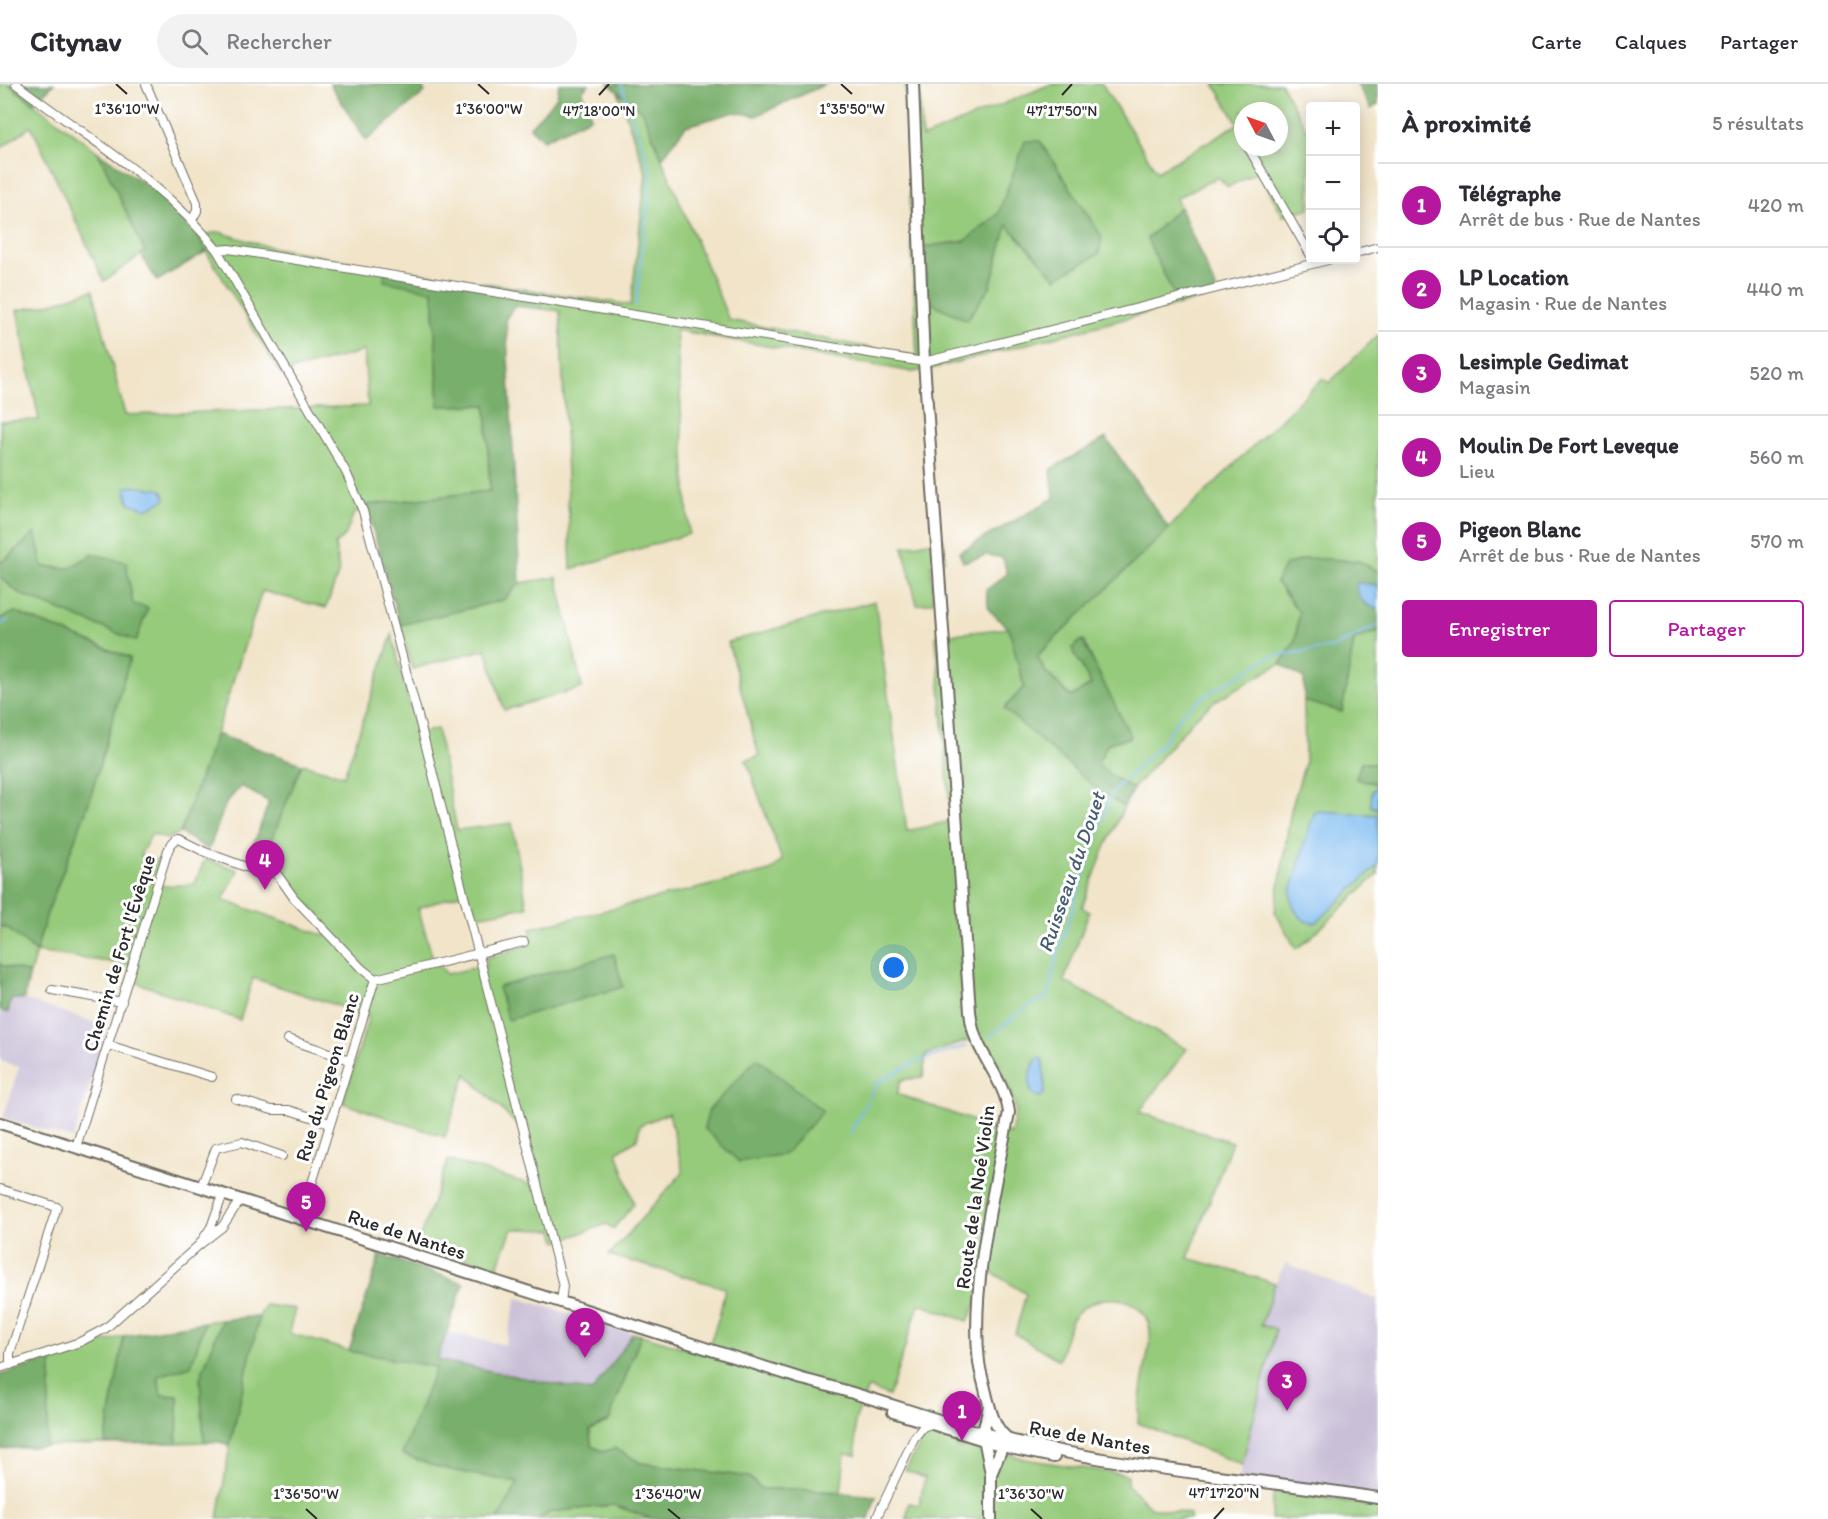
<!DOCTYPE html>
<html lang="fr">
<head>
<meta charset="utf-8">
<style>
	:root { --surface:#fff; --page:#f2f2f3; --text:#2b2b33; --muted:#7c7c81; --line:#e1e1e2; --accent:#b5179e }
	body { margin:0; font-family:Itim,sans-serif; background:var(--page); color:var(--text) }
	.controls { position:absolute; right:18px; top:18px; display:grid; overflow:hidden; border-radius:6px; box-shadow:0 3px 15px #0003 }
	.controls button { width:54px; height:54px; display:grid; place-items:center; padding:0; border:0; border-bottom:2px solid var(--line); background:var(--surface); color:var(--text); font:30px sans-serif }
	.compass { position:absolute; left:1234px; top:18px; width:54px; height:54px; border-radius:50%; background:var(--surface); box-shadow:0 3px 15px #0003; rotate:311deg }
	.you { position:absolute; left:894px; top:884px; width:21px; height:21px; margin:-15px; border:4px solid #fff; border-radius:50%; background:#1a73e8; box-shadow:0 0 0 9px #1a73e833 }
	.badge { display:grid; place-items:center; width:39px; height:39px; border-radius:50%; background:var(--accent); color:#fff; font-size:20px; font-weight:700 }
	.pin { position:absolute; translate:-50% -50px; filter:drop-shadow(0 2px 3px #0008) }
	.pin::after { content:''; position:absolute; top:32px; width:21px; height:18px; background:inherit; clip-path:polygon(0 0,100% 0,50% 100%) }
	.list { margin:0; padding:0; list-style:none }
	h2 { display:flex; justify-content:space-between; align-items:center; height:78px; margin:0; padding:0 24px; font-size:26px }
	h2 small { font-size:20px; font-weight:400; color:var(--muted) }
	.list li { display:grid; grid-template-columns:39px 1fr auto; gap:18px; align-items:center; box-sizing:border-box; height:84px; padding:0 24px; border-top:2px solid var(--line) }
	.list b { display:block; font-size:22px; white-space:nowrap }
	.list p { margin:0; font-size:20px; white-space:nowrap; color:var(--muted) }
	.list em { font-size:20px; font-style:normal; color:var(--muted) }
	.actions { display:flex; gap:12px; padding:18px 24px }
	.actions a { flex:1; padding:14px 0; border:2px solid var(--accent); border-radius:6px; text-align:center; font-size:21px; color:var(--accent) }
	.actions .main { background:var(--accent); color:#fff }
	.icon { flex:none; width:33px; height:33px; fill:none; stroke:currentColor; stroke-width:2; stroke-linecap:round; stroke-linejoin:round }
	.map { position:relative; flex:none; width:1378px; height:1435px; overflow:hidden }
	header { display:flex; align-items:center; gap:36px; box-sizing:border-box; height:84px; padding:0 30px; background:var(--surface); border-bottom:2px solid var(--line) }
	header strong { font-size:28px }
	nav { display:flex; gap:33px; margin-inline-start:auto; font-size:21px }
	.search { width:420px; height:54px; background:var(--page); display:flex; align-items:center; gap:15px; box-sizing:border-box; padding:0 21px; border-radius:33px; color:var(--muted); font-size:22px }
	main { display:flex }
	aside { flex:1; background:var(--surface) }
	.map>svg:first-child { display:block }
	.industrial { fill:#c9bfd7 }
	.green { fill:#96cb7c; stroke:#607b54; stroke-width:1.5; fill-rule:evenodd }
	.forest { fill:#78af6c; stroke:#526d4c; stroke-width:1.5 }
	.water { fill:#7cbaef; stroke:#54728d; stroke-width:1.5 }
	.lines { fill:none; stroke-linecap:round; stroke-linejoin:round }
	.stream { stroke:#7cbaef; stroke-width:2 }
	.street-casing { stroke:#706c62; stroke-width:10 }
	.secondary-casing { stroke:#706c62; stroke-width:14 }
	.street { stroke:#fff; stroke-width:8 }
	.secondary { stroke:#fff; stroke-width:10 }
	.ticks { fill:none; stroke:#2b2b2b; stroke-width:2 }
	.labels { text-anchor:middle; dominant-baseline:central; stroke-width:6; stroke-linejoin:round; paint-order:stroke }
	.street-label { font-size:20px; fill:#2b2b2b; stroke:#fff }
	.water-label { font-size:21px; font-style:italic; fill:#475d70; stroke:#fff }
	.ticks-label { font-size:15px; text-anchor:middle; fill:#2b2b2b; stroke:#fff; stroke-width:6; stroke-linejoin:round; paint-order:stroke }
</style>
</head>
<body>
<header>
<strong>Citynav</strong>
<div class="search"><svg class="icon" aria-label="search" viewBox="0 0 24 24"><circle cx="10" cy="10" r="6"/><path d="M15 15l6 6"/></svg>Rechercher</div>
<nav><a>Carte</a><a>Calques</a><a>Partager</a></nav>
</header>
<main>
<div class="map">
<svg width="1378" height="1435" viewBox="0 0 1378 1435">
	<rect width="100%" height="100%" fill="#fff"/>
	<filter id="ink" filterUnits="userSpaceOnUse"><feTurbulence type="fractalNoise" baseFrequency=".0167" numOctaves="2"/><feDisplacementMap in="SourceGraphic" scale="12" xChannelSelector="R" yChannelSelector="G"/><feConvolveMatrix kernelMatrix="1 2 1 2 8 2 1 2 1" color-interpolation-filters="sRGB"/></filter>
	<filter id="wash" filterUnits="userSpaceOnUse"><feTurbulence type="fractalNoise" baseFrequency=".008" numOctaves="4" result="noise"/><feDisplacementMap in="SourceGraphic" scale="24" xChannelSelector="R" yChannelSelector="G"/><feGaussianBlur stdDeviation="1.35" result="paint"/><feColorMatrix in="noise" values="0 0 0 0 0 0 0 0 0 0 0 0 0 0 0 0 0 1.4 0 .05"/><feComposite in="paint" operator="in"/></filter>
	<g filter="url(#wash)">
		<rect width="100%" height="100%" fill="#f1e4c9"/>
		<g class="industrial">
			<path d="M11 915H24L108 943 73 1055 3 1034 19 983 0 977V926L8 928Z"/>
			<path d="M1286 1179 1378 1216V1423L1238 1399 1276 1245 1261 1241 1275 1199Z"/>
			<path d="M517 1214 633 1249 592 1308 436 1276 447 1248 505 1261Z"/>
		</g>
		<g class="green">
			<path d="M0 0H8L98 68 145 168 104 197 31 42 0 65Z"/>
			<path d="M905 0H919L922 54 1051 0H1102L1157 88 1238 40 1214 0H1281L1310 52V124L1283 132 1259 87 1228 103 1218 93 1176 114 1180 123 1147 155 1179 221 934 284 913 288 676 246 689 450 571 485 560 227 542 225 543 208 631 221 646 89 618 8 642 27 729 236 917 273ZM1243 27H1279V63H1243ZM999 130 1007 140 990 203 925 163 965 157Z"/>
			<path d="M219 148 265 162 385 184V197L433 206 439 322 486 321 490 407 366 421 353 431 345 452 335 460 339 487 326 524 262 507 216 650 180 749 167 755 152 750 140 771 159 778 152 797 164 802 194 800 205 775 238 786 223 816 326 852 330 844 288 799 282 787 263 777 302 680 344 692 392 551 417 650 437 645 457 746 512 739 527 823 472 833 466 808 418 824 433 875 447 890 487 881 486 874 532 860 531 844 770 787 782 776 746 676 759 672 728 558 875 517 907 747 951 737 936 552 1009 544 1025 603 1004 624 1103 710 1124 723 1104 766 1082 823 1089 828 1064 897 1187 965 1139 1028 1232 1058 1188 1174 1275 1199 1261 1241 1276 1245 1242 1381 1138 1339C1139 1319 1142 1298 1146 1279 1148 1266 1153 1251 1148 1238 1136 1209 1097 1208 1077 1229 1067 1240 1064 1262 1059 1276L1015 1250 1026 1210 992 1188 968 1237 919 1220 889 1312 868 1304 855 1337 856 1371 845 1370 841 1408 796 1405H761L749 1393 641 1379 614 1364 604 1368 591 1362 590 1346 609 1337 641 1251 706 1270 719 1233 725 1204 609 1171 683 1088 669 1029 640 1041 637 1055 617 1068 634 1120 613 1145 607 1140 557 1158 554 1146 512 1145 497 1185 418 1158 448 1076 543 1104 530 1054 466 990 445 1053 343 1019 369 932 253 894 240 936 135 898 139 882 36 868 30 889 0 881V842L8 845 36 867 46 832 89 718 130 574 15 528 0 535V493L20 510 148 524 133 521 93 470 70 484 43 483 35 450 0 479V337L39 336 17 226 42 222 93 206 125 331 368 322 364 267 296 285 282 292 197 152ZM981 952 1010 1005 1016 1026 1011 1050 897 1010 901 996 923 993 926 971Z"/>
			<path d="M1378 251V488L1359 477 1276 498 1299 528 1295 558 1280 580 1215 617 1195 634 1133 705 1116 695 1097 680 1108 659 1130 654 1083 556 1072 564 1091 601 1071 613 1045 587 1037 572 1323 294 1329 299Z"/>
			<path d="M944 455 945 476 931 481 933 518 917 521 903 463Z"/>
			<path d="M557 493 582 604 504 626 486 565 412 585 400 541 503 516 520 499Z"/>
			<path d="M1378 547V681L1361 678 1357 695 1376 700 1371 722 1378 725V790L1308 856 1296 865 1275 828 1291 726 1305 679 1304 617 1342 627 1354 556Z"/>
			<path d="M265 1221 295 1225 289 1249 349 1267 436 1283 437 1383 519 1399 498 1435H218L230 1361 259 1233Z"/>
			<path d="M222 1236 200 1294 204 1358 177 1359 178 1312 161 1311 158 1292 191 1282 205 1238Z"/>
			<path d="M124 1252 105 1360 46 1362 52 1275Z"/>
			<path d="M929 1346 969 1356 1024 1375 1128 1391 1127 1400 1150 1423 1189 1430 1191 1435H906L909 1419 919 1421 925 1394 905 1386Z"/>
			<path d="M1274 1405 1378 1423V1435H1271Z"/>
			<path d="M614 1421 652 1435H538L551 1428Z"/>
		</g>
		<g class="forest">
			<path d="M8 0H54L34 19Z"/>
			<path d="M330 0H419L425 8 366 57Z"/>
			<path d="M559 0H589L582 7 591 33 543 56 530 43 557 13Z"/>
			<path d="M609 0H826L756 32 735 28 686 42 662 74 642 27Z"/>
			<path d="M1357 0H1378V20L1371 25Z"/>
			<path d="M1025 57H1040L1102 153 1099 170 1056 194 1007 141 990 203 967 236 927 217 924 163 965 157 998 130Z"/>
			<path d="M98 68 158 109 197 152 207 167 157 197 141 171 145 168Z"/>
			<path d="M1180 123 1218 210 1179 221 1147 155Z"/>
			<path d="M385 184 543 208 542 225 514 222 506 235 520 499 503 516 400 541 366 421 490 407 486 321 439 322 433 207 384 197Z"/>
			<path d="M1106 354 1169 445 1037 572 1045 587 1071 613 1091 601 1072 564 1082 556 1131 653 1108 659 1097 680 1116 695 1133 705 1124 723 1103 710 1004 625 1024 603 1009 545 989 526 986 506 1007 490 1003 474 987 471 963 478 959 468 1054 414 1051 385Z"/>
			<path d="M35 449 43 483 70 484 93 470 126 478 133 520 148 524 136 557 20 510 0 493V479L11 471Z"/>
			<path d="M1308 474 1359 477 1378 488V501L1358 499 1356 504 1366 521 1378 524V547L1354 556 1342 628 1304 617V594L1280 580 1295 558 1299 528 1276 498 1285 481Z"/>
			<path d="M15 528 130 574 89 718 46 832 36 868 8 845 0 842V535Z"/>
			<path d="M216 650 302 680 263 777 250 770 269 718 241 702 226 719 209 766 180 749Z"/>
			<path d="M1361 678 1378 681V699L1356 695Z"/>
			<path d="M614 870 623 903 508 936 498 903Z"/>
			<path d="M0 881 30 889 24 915H11L8 929 0 926Z"/>
			<path d="M757 974 823 1027 785 1070 739 1078 704 1044 709 1026Z"/>
			<path d="M380 1171 464 1199 437 1276 592 1308 633 1249 641 1251 609 1337 590 1346 591 1362 604 1368 614 1364 641 1379 749 1393 761 1405H796L876 1412 869 1435H652L614 1421 551 1428 538 1435H498L518 1399 437 1383 402 1370 436 1283 349 1267Z"/>
			<path d="M248 1233H259L230 1361 219 1358H204L200 1294 222 1236Z"/>
			<path d="M205 1238 191 1282 158 1292 161 1311 178 1312 177 1359 105 1360 124 1252Z"/>
			<path d="M52 1275 46 1362 0 1365V1291Z"/>
		</g>
		<g class="water">
			<path d="M132 402 162 406 166 415 147 425 129 419 125 404Z"/>
			<path d="M1358 499 1378 501V524C1365 524 1357 512 1356 500Z"/>
			<path d="M1378 699V725L1371 722 1372 708Z"/>
			<path d="M1318 727 1378 731V781L1316 839C1301 840 1292 826 1291 811 1290 804 1295 796 1297 789 1301 769 1307 750 1314 730Z"/>
			<path d="M1041 974 1043 977 1045 1004 1043 1012 1037 1013 1032 1010C1027 996 1030 988 1036 976Z"/>
		</g>
		<g class="lines">
			<g class="stream">
				<path d="M621 0 651 88 636 221"/>
				<path d="M0 541 8 536"/>
				<path d="M990 952 1031 920 1048 914 1056 875 1111 710 1163 658 1182 629 1212 607 1272 572 1335 563 1378 541"/>
				<path d="M849 1051 877 999 915 978 966 962"/>
			</g>
		</g>
	</g>
	<g filter="url(#ink)">
		<g class="lines">
			<defs>
				<g id="street">
					<path d="M16 0C84 52 164 97 217 166L346 388 363 427 421 643 563 1202 561 1219"/>
					<path d="M146 0 197 119V127L192 136"/>
					<path d="M1241 51 1243 54"/>
					<path d="M1248 63 1310 170"/>
					<path d="M217 166 229 165 924 278 1328 176"/>
					<path d="M1356 169 1378 163"/>
					<path d="M52 906 122 918"/>
					<path d="M288 955 350 976"/>
					<path d="M108 961 212 993"/>
					<path d="M236 1015 272 1026H289L330 1039"/>
					<path d="M76 1063 164 779C167 770 169 757 179 755L205 768 246 783 277 790 294 814 362 885 375 895"/>
					<path d="M201 1103 216 1064 242 1058 282 1072"/>
					<path d="M0 1105 57 1123 10 1269V1281"/>
					<path d="M223 1110 211 1143 199 1161 222 1143 240 1116"/>
					<path d="M301 1135 375 895 524 858"/>
					<path d="M0 1284 80 1258 106 1244 199 1161"/>
					<path d="M876 1435 914 1354 923 1343 930 1340"/>
				</g>
				<g id="secondary">
					<path d="M913 0 924 278 970 927C971 938 973 949 978 959 989 983 1005 1002 1009 1028 995 1104 970 1202 979 1278 980 1288 984 1299 986 1309 990 1325 994 1344 1007 1354"/>
					<path d="M0 1039 802 1295C876 1313 947 1342 1022 1359 1139 1386 1259 1395 1378 1414"/>
					<path d="M989 1321 983 1349 991 1390V1435"/>
					<path d="M893 1328 1010 1364 1054 1373"/>
					<path d="M991 1390 1001 1366 1000 1356"/>
				</g>
			</defs>
			<use href="#street" class="street-casing"/>
			<use href="#secondary" class="secondary-casing"/>
			<use href="#street" class="street"/>
			<use href="#secondary" class="secondary"/>
		</g>
	</g>
	<path class="ticks" d="M116 0 127 10M478 0 489 10M841 0 852 10M599 11 609 0M1062 11 1072 0M306 1425 317 1435M668 1425 680 1435M1031 1425 1042 1435M1214 1435 1224 1424"/>
	<g class="labels">
		<g class="street-label">
			<text transform="translate(119 869) rotate(-73)">Chemin de Fort l'Évêque</text>
			<text transform="translate(327 993) rotate(-73)">Rue du Pigeon Blanc</text>
			<text transform="translate(975 1113) rotate(-82)">Route de la Noé Violin</text>
			<text transform="translate(407 1150) rotate(18)">Rue de Nantes</text>
			<text transform="translate(1090 1353) rotate(10)">Rue de Nantes</text>
		</g>
		<g class="water-label">
			<text transform="translate(1071 788) rotate(-71)">Ruisseau du Douet</text>
		</g>
	</g>
	<g class="ticks-label">
		<text x="127" y="30">1°36'10"W</text>
		<text x="489" y="30">1°36'00"W</text>
		<text x="852" y="30">1°35'50"W</text>
		<text x="599" y="32">47°18'00"N</text>
		<text x="1062" y="32">47°17'50"N</text>
		<text x="1224" y="1414">47°17'20"N</text>
		<text x="306" y="1415">1°36'50"W</text>
		<text x="668" y="1415">1°36'40"W</text>
		<text x="1031" y="1415">1°36'30"W</text>
	</g>
</svg>
<div class="controls">
<button>+</button>
<button>−</button>
<button><svg class="icon" aria-label="locate" viewBox="0 0 24 24"><circle cx="12" cy="12" r="6"/><path d="M12 2v4M12 18v4M2 12h4M18 12h4"/></svg></button>
</div>
<svg class="compass" viewBox="-18 -18 36 36"><path d="M0-13l5 13h-10z" fill="#e53935"/><path d="M0 13l5-13h-10z" fill="#7c7c81"/></svg>
<div class="you"></div>
<div class="pin badge" style="left:962px;top:1357px">1</div>
<div class="pin badge" style="left:585px;top:1274px">2</div>
<div class="pin badge" style="left:1287px;top:1327px">3</div>
<div class="pin badge" style="left:265px;top:806px">4</div>
<div class="pin badge" style="left:306px;top:1148px">5</div>
</div>
<aside>
<h2>À proximité<small>5 résultats</small></h2>
<ul class="list">
<li><span class="badge">1</span><div><b>Télégraphe</b><p>Arrêt de bus · Rue de Nantes</p></div><em>420 m</em></li>
<li><span class="badge">2</span><div><b>LP Location</b><p>Magasin · Rue de Nantes</p></div><em>440 m</em></li>
<li><span class="badge">3</span><div><b>Lesimple Gedimat</b><p>Magasin</p></div><em>520 m</em></li>
<li><span class="badge">4</span><div><b>Moulin De Fort Leveque</b><p>Lieu</p></div><em>560 m</em></li>
<li><span class="badge">5</span><div><b>Pigeon Blanc</b><p>Arrêt de bus · Rue de Nantes</p></div><em>570 m</em></li>
</ul>
<div class="actions"><a class="main">Enregistrer</a><a>Partager</a></div>
</aside>
</main>
</body>
</html>
